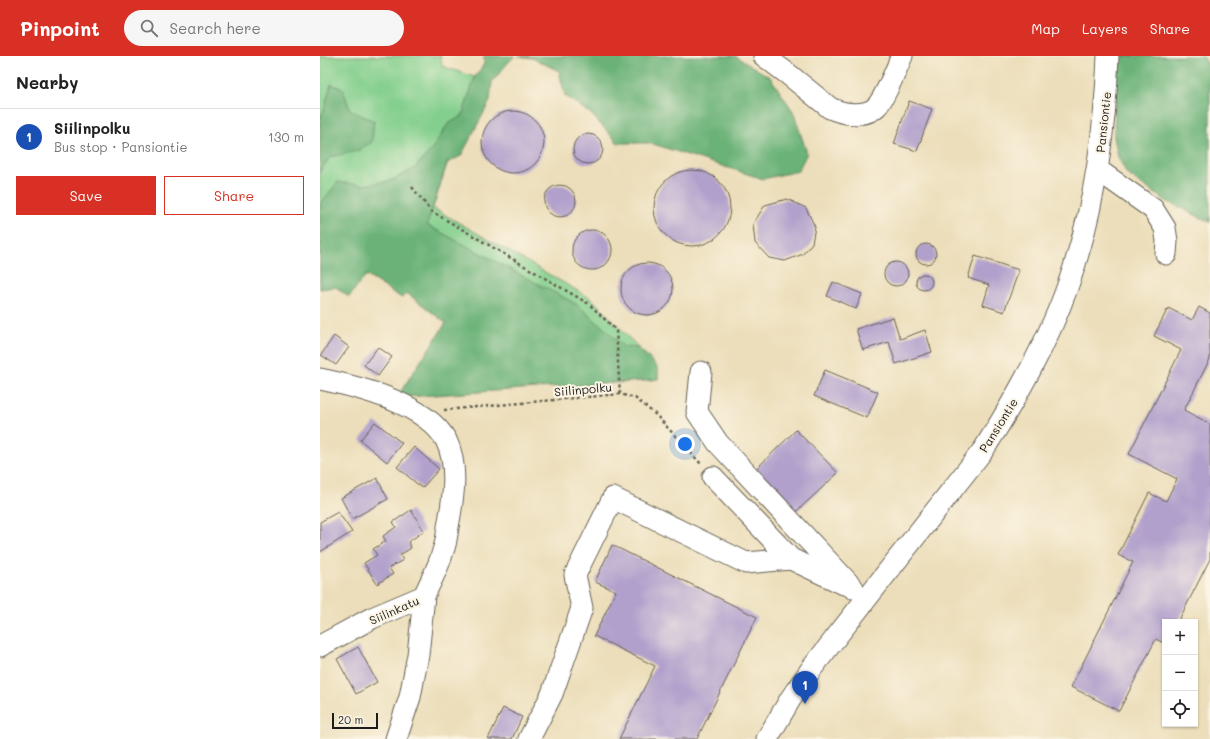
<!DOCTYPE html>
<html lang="en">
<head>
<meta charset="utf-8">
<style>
	:root { --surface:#fff; --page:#f6f6f6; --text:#222; --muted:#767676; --line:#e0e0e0; --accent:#d93025 }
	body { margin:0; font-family:Mali,sans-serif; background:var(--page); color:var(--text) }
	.controls { position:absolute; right:12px; bottom:12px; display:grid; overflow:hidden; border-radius:0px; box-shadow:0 1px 3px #0004 }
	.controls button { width:36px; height:36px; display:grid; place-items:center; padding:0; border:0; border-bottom:1px solid var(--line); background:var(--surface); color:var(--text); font:20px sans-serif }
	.scale { position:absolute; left:12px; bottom:10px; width:46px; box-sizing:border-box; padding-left:4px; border:2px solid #1c1c1c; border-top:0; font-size:11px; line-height:14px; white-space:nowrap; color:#1c1c1c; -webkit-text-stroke:3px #fcf5e5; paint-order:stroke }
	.you { position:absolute; left:365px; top:388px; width:14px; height:14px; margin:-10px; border:3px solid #fff; border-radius:50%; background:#1a73e8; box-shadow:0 0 0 6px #1a73e833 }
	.badge { display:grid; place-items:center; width:26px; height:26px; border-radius:50%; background:var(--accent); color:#fff; font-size:13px; font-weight:700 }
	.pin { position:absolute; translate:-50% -33px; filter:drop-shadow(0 1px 2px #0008) }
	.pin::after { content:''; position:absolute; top:21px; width:14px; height:12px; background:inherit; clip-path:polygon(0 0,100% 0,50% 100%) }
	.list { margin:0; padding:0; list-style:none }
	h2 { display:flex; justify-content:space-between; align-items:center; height:52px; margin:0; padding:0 16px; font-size:17px }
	h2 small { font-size:13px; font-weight:400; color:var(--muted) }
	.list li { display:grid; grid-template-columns:26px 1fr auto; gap:12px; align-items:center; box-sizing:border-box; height:56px; padding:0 16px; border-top:1px solid var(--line) }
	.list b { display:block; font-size:15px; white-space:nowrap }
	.list p { margin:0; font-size:13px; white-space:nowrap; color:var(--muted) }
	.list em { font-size:13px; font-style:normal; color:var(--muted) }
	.actions { display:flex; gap:8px; padding:12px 16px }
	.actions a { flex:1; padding:9px 0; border:1px solid var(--accent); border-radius:0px; text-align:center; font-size:14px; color:var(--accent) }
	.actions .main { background:var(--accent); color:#fff }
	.icon { flex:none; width:22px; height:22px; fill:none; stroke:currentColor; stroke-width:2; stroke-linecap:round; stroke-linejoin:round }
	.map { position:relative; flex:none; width:890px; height:683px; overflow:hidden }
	header { display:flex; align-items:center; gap:24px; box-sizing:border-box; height:56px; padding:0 20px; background:var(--accent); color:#fff }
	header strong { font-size:19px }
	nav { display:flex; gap:22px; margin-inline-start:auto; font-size:14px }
	.search { width:280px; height:36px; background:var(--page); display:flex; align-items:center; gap:10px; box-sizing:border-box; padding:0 14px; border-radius:22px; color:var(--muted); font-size:15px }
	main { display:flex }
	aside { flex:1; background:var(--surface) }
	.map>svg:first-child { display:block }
	.green { fill:#83cf8d; stroke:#507654 }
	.forest { fill:#6ab278; stroke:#43674a }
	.building { fill:#b1a0cc }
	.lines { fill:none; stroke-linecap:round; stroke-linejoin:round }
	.minor-casing { stroke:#656053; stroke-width:23 }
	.path { stroke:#656053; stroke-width:2.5; stroke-dasharray:3 3; stroke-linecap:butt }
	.minor { stroke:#fff; stroke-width:21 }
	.labels { text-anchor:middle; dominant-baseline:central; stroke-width:4; stroke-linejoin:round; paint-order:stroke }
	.street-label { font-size:12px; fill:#1c1c1c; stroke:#fcf5e5 }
</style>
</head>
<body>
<header>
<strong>Pinpoint</strong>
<div class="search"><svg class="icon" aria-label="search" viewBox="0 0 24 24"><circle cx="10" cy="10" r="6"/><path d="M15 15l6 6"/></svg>Search here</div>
<nav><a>Map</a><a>Layers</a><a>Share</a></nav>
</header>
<main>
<aside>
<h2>Nearby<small></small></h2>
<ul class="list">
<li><span class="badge" style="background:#1a4fb4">1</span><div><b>Siilinpolku</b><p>Bus stop · Pansiontie</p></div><em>130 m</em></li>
</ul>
<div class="actions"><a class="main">Save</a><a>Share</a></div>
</aside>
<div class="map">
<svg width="890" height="683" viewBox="0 0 890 683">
	<rect width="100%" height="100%" fill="#fcf5e5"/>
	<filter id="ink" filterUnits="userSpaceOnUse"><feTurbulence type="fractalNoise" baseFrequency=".025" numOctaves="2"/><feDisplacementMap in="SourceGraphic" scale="8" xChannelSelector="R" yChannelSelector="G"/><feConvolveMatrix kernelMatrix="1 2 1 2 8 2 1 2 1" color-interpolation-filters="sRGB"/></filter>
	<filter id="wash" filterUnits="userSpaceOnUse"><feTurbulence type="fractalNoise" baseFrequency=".012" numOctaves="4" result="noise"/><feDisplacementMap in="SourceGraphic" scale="16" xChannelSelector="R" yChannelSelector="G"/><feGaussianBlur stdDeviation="0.9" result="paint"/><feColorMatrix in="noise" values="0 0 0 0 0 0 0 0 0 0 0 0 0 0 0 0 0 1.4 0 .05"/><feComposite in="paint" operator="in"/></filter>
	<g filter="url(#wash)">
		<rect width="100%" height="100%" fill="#ecdeba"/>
		<path class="green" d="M0 0H121L122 10 155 21 113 152 272 243 338 312V323L322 325 79 338 126 267 87 237 82 242 46 219 36 231 0 225Z"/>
		<g class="forest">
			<path d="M164 0H195L186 9 172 26 170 45 141 100 127 107 107 169 256 248 284 272 304 291 319 292 338 312V323L322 325 85 341 79 338 126 267 87 237 82 242 46 219 29 241 16 231 0 233V148L18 126 43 129 70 125 94 113 112 93 128 68 142 60 155 21 164 8Z"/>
			<path d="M198 0H415L450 21 473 55 487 97 478 115 443 123 330 87H298L270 57 245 40 239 15 212 2Z"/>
			<path d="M797 0H883L890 12V166L846 145 807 118 798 101 794 81Z"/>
			<path d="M11 28 23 33 30 54 54 65 52 86 37 95 10 101 0 115V63L4 54Z"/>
		</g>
		<g id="blocks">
			<g class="building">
				<path d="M589 45 612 53 597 95 574 88Z"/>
				<circle cx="193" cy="86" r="31"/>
				<circle cx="268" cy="93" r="15"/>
				<circle cx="372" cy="152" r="38"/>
				<circle cx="240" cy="145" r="16"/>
				<path d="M467 143 486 152 495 171 492 187 483 198 465 205 449 202 435 187 433 168 445 149Z"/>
				<circle cx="272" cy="194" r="20"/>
				<circle cx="606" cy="198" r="10"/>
				<path d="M655 200 699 214 684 256 663 249 669 229 648 222Z"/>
				<circle cx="576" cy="218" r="12"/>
				<circle cx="327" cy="233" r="26"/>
				<circle cx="604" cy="226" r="8"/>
				<path d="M513 226 542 238 536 253 507 240Z"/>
				<path d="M879 251 890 257V303L864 354 890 368V503L858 566H845V588L836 583 799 655 751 631 813 506 798 499 829 437 846 445 857 423 809 398 861 294 834 280 848 252 872 264Z"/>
				<path d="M573 261 580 283 605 274 612 296 576 308 569 286 543 294 536 273Z"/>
				<path d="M14 280 29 291 16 309 1 299Z"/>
				<path d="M58 291 72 301 58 320 44 309Z"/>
				<path d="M505 314 558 336 547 362 494 340Z"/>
				<path d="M55 366 82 387 67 406 40 384Z"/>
				<path d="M476 374 518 417 476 456 435 414Z"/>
				<path d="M94 391 119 413 102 432 77 411Z"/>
				<path d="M57 422 68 443 32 463 21 442Z"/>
				<path d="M91 454 104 475 88 486 91 492 80 499 83 504 69 512 73 518 57 528 44 507 57 499 53 493 66 485 63 480 76 471 73 466Z"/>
				<path d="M18 456 32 476 0 496V466Z"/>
				<path d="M292 489 437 561 377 683H299L335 610 274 580 296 535 275 526Z"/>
				<path d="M38 591 57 626 36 638 17 603Z"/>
				<path d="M183 652 202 661 192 683H168Z"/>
			</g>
		</g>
	</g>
	<g filter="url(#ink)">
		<use href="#blocks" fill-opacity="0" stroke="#656053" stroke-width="1"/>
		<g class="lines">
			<defs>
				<g id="minor">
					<path d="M444 0 468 18 510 52C523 58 546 62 557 50 566 40 576 13 582 0"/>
					<path d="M778 114 833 153 845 172 847 185 846 198"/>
					<path d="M381 316 377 356 398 387 533 532"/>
					<path d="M0 323C39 331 105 347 126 384 139 410 133 444 128 471 127 479 126 488 123 495 119 511 110 526 104 540L52 562 0 590"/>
					<path d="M393 421 471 503 524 528"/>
					<path d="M76 683 90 641 98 599 104 540"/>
					<path d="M209 683 232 638 262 552 255 519 293 442 426 507 471 503"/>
					<path d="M447 683 471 642 492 612 664 393C696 342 727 288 747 232 774 157 785 79 788 0"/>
				</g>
			</defs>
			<use href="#minor" class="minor-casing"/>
			<g class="path">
				<path d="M92 131 111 155 269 248 296 274 300 338"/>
				<path d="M124 354 300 338 315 342 336 359 382 409"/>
			</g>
			<use href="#minor" class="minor"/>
		</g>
	</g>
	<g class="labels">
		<g class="street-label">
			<text transform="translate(783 66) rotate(-84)">Pansiontie</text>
			<text transform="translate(263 333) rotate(-5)">Siilinpolku</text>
			<text transform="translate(678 369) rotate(-58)">Pansiontie</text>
			<text transform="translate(74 554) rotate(-24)">Siilinkatu</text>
		</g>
	</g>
</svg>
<div class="controls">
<button>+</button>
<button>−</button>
<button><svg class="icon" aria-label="locate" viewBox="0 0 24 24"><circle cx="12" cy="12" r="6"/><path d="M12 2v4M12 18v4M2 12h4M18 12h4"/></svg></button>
</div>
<div class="scale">20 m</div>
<div class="you"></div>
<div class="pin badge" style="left:485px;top:648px;background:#1a4fb4">1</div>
</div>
</main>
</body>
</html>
